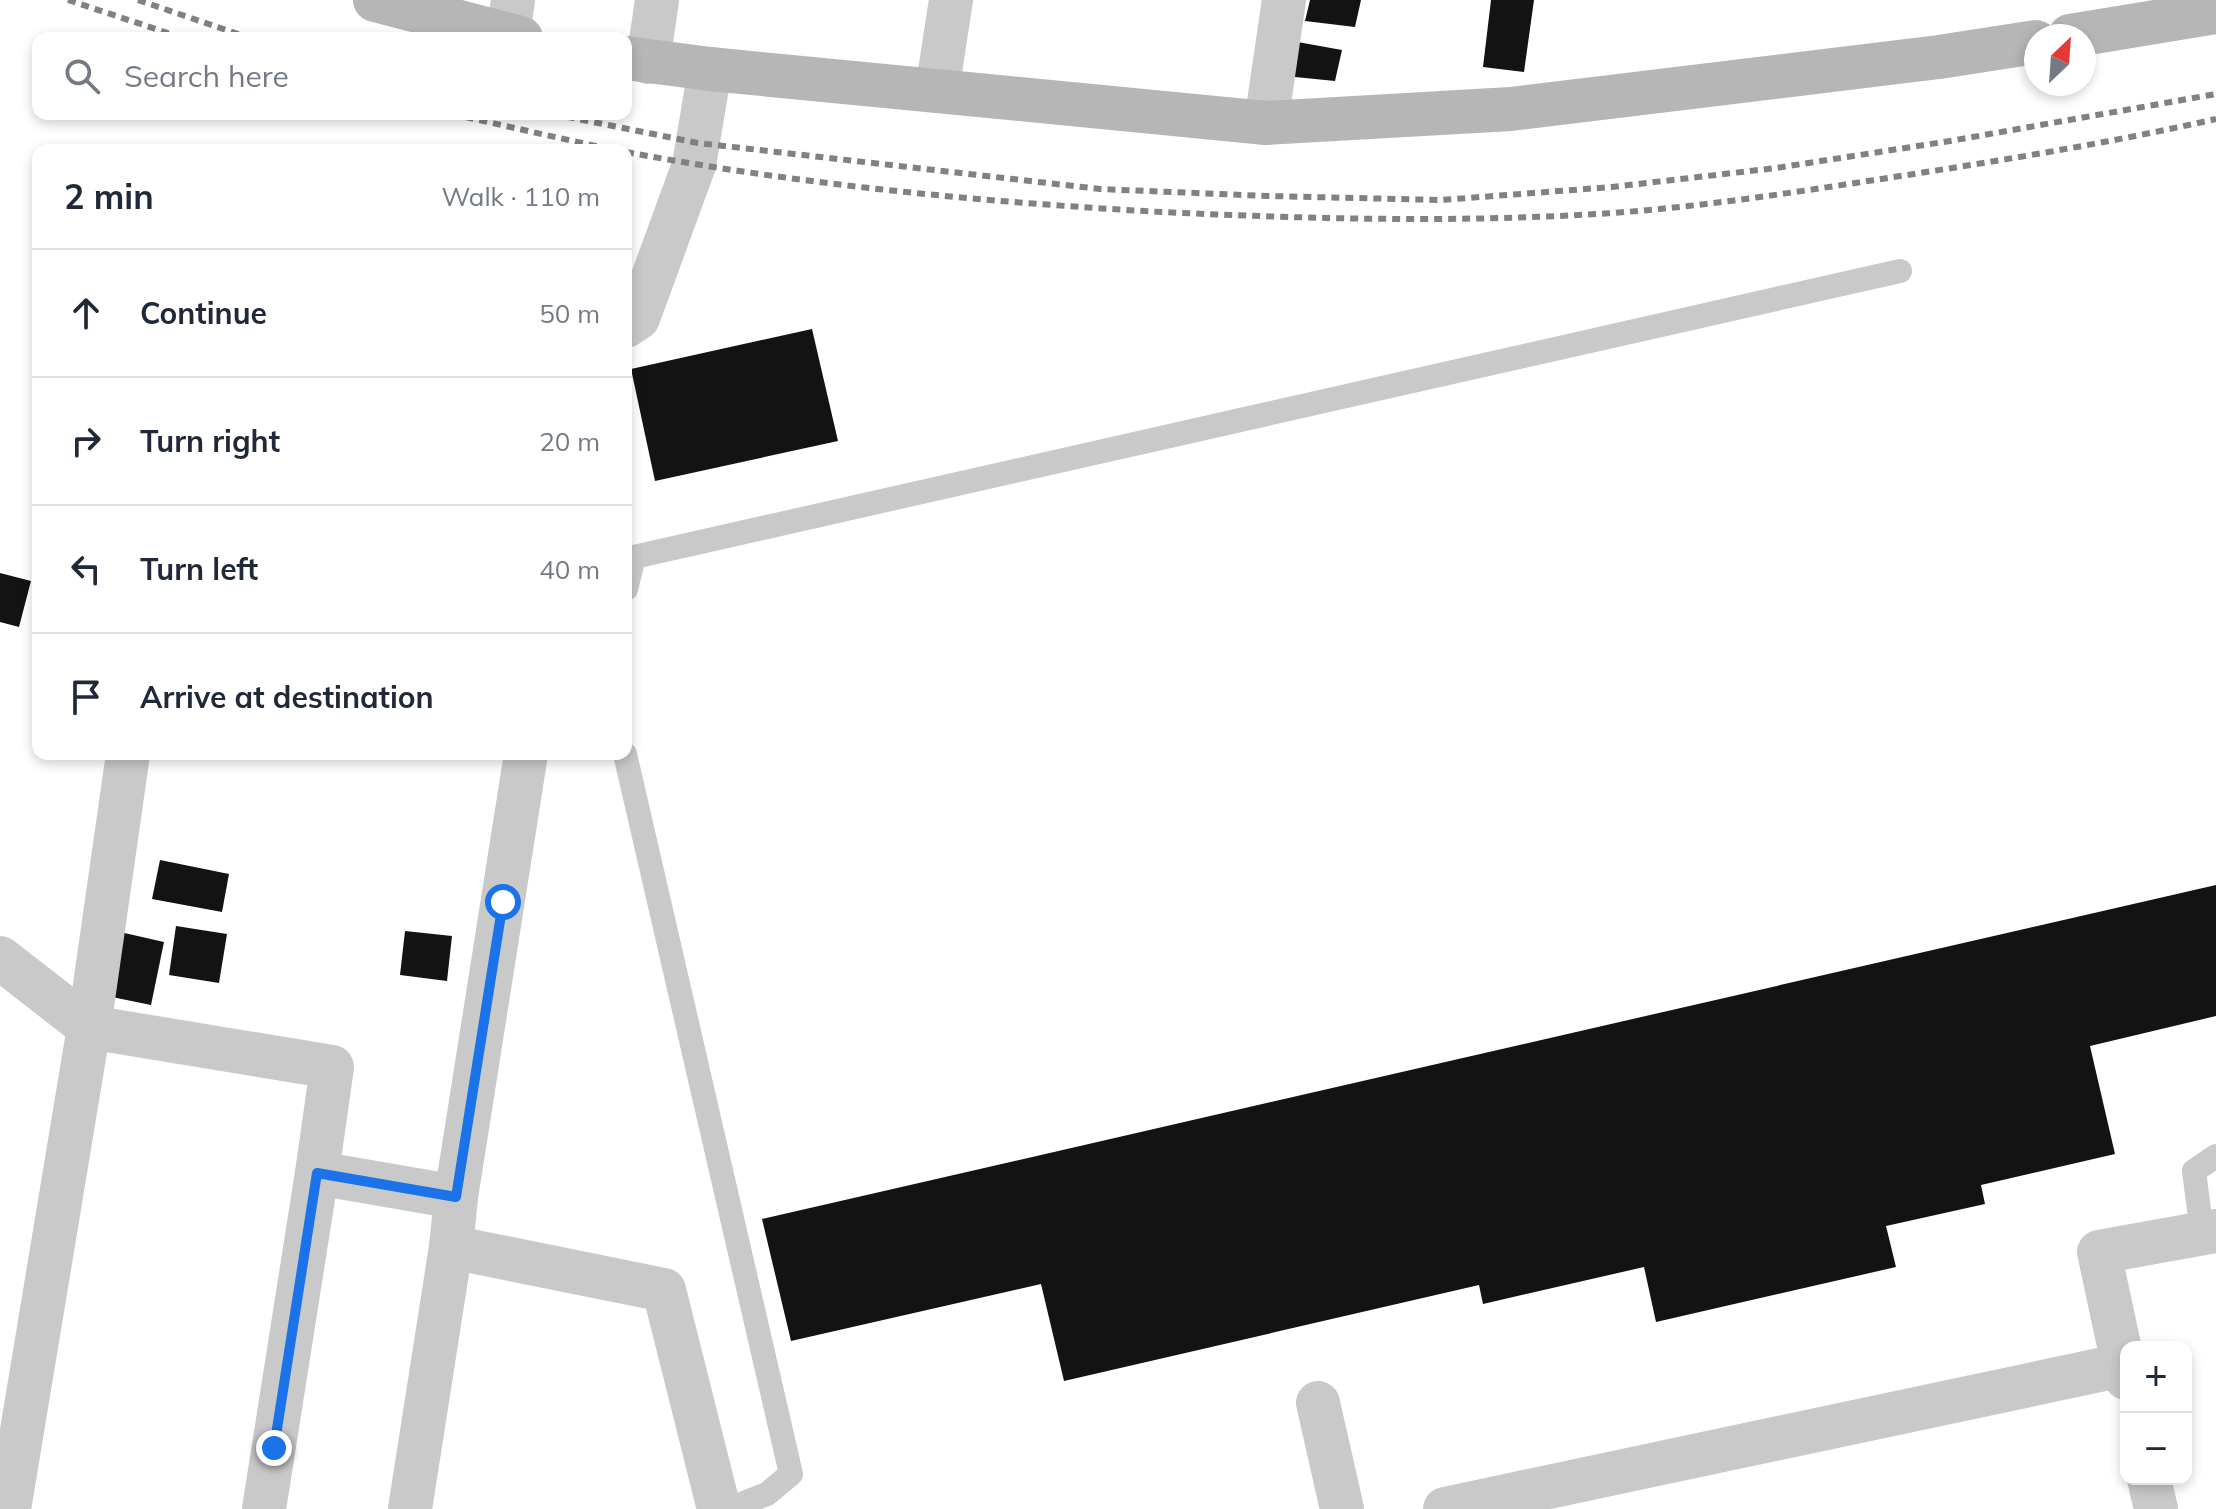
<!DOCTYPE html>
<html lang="en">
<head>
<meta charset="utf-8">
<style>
	:root { --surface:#fff; --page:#f2f2f3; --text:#1f2937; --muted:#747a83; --line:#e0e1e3 }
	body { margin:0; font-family:Mulish,sans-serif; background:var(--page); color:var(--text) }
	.controls { position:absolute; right:24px; bottom:24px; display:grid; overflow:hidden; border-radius:16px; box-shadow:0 4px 12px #0003 }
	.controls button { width:72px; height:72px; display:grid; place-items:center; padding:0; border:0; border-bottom:2px solid var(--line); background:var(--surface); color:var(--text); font:40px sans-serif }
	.compass { position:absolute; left:2024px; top:24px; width:72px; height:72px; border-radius:50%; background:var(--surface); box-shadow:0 4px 12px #0003; rotate:25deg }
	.stop { position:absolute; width:24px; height:24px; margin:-18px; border:6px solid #1a73e8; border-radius:50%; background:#fff }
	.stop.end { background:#1a73e8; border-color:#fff; box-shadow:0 2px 8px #0008 }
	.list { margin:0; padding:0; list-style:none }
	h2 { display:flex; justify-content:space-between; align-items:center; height:104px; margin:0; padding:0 32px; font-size:34px }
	h2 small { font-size:26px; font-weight:400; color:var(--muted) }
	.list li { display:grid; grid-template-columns:52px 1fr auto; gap:24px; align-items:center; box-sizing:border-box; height:128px; padding:0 32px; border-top:2px solid var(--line) }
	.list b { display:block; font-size:30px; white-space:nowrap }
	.list em { font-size:26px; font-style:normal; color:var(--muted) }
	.icon { flex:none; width:44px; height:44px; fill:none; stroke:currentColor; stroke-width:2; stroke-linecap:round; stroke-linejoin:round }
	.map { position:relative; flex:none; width:2216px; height:1509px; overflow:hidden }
	.search { position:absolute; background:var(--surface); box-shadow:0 4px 12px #0003; left:32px; top:32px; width:600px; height:88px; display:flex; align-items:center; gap:20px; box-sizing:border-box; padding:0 28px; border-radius:16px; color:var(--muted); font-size:30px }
	.panel { position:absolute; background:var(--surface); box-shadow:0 4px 12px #0003; left:32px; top:144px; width:600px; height:616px; border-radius:16px }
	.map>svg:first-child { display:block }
	.building { fill:#131313 }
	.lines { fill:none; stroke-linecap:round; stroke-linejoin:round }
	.lane { stroke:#c9c9c9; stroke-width:24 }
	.street { stroke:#c9c9c9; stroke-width:44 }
	.secondary { stroke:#b6b6b6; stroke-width:44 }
	.rail { stroke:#818181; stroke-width:6; stroke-dasharray:8 6; stroke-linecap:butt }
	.route { stroke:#1a73e8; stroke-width:10 }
</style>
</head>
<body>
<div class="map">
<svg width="2216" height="1509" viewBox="0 0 2216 1509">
	<rect width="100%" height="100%" fill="#fff"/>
	<g class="building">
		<path d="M1310 0H1361L1355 27 1305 21Z"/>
		<path d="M1491 0H1534L1524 72 1483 67Z"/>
		<path d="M1292 41 1342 50 1335 81 1285 76Z"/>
		<path d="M812 329 838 441 655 481 631 369Z"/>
		<path d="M0 573 31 581 19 627 0 622Z"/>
		<path d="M160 860 229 874 222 912 152 899Z"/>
		<path d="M2216 885V1016L2090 1046 2115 1154 1981 1185 1985 1204 1886 1226 1896 1267 1656 1322 1644 1267 1483 1304 1479 1285 1064 1381 1041 1284 791 1341 762 1219Z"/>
		<path d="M176 926 227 934 219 983 169 975Z"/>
		<path d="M405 931 452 936 447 981 400 975Z"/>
		<path d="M120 932 164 942 151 1005 107 996Z"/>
	</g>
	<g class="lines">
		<g class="lane">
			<path d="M626 589 634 557 1900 271"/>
			<path d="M625 754 791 1474 767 1494 729 1509"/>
			<path d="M2202 1233 2194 1171 2216 1156"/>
		</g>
		<g class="street">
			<path d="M508 35 513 0"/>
			<path d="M648 62 657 0"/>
			<path d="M937 91 951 0"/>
			<path d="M1266 123 1284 0"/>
			<path d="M626 326 638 318 694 165 710 69"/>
			<path d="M0 958 89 1027 332 1067 317 1173 456 1197 451 1247 664 1290 719 1509"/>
			<path d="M456 1197 526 754"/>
			<path d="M2126 1378 2099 1252 2216 1231"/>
			<path d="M1318 1403 1342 1509"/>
			<path d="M2149 1479 2156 1509"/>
			<path d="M9 1509 89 1027 128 754"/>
			<path d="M264 1509 317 1173"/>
			<path d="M410 1509 451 1247"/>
			<path d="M1445 1509 2123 1365"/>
		</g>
		<g class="secondary">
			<path d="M375 0 521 38"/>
			<path d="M2070 36 2216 12"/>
			<path d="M626 58 710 69 1266 123 1511 109 1939 57 2036 42"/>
		</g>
		<g class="rail">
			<path d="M68 0 183 38"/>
			<path d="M138 0 250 38"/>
			<path d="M452 114 613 150"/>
			<path d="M553 114 698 143 1100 189 1268 196 1441 200 1612 187 1776 168 1950 141 2216 94"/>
			<path d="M626 152C803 185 982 202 1161 212 1311 219 1462 223 1612 213 1711 206 1809 190 1907 175 2010 159 2114 142 2216 119"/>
		</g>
	</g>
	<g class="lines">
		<path class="route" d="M274 1448 317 1173 456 1197 503 902"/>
	</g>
</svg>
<div class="controls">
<button>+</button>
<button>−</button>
</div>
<svg class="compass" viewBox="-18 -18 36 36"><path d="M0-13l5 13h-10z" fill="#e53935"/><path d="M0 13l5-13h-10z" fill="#747a83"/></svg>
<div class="stop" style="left:503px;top:902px"></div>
<div class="stop end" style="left:274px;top:1448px"></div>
<div class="search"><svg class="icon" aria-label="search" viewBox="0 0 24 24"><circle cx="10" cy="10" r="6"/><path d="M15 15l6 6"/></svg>Search here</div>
<section class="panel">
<h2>2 min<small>Walk · 110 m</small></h2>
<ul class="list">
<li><svg class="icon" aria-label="ahead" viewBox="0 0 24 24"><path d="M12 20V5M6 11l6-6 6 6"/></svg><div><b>Continue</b></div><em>50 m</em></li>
<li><svg class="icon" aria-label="right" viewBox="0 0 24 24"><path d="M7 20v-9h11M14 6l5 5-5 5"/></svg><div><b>Turn right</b></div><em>20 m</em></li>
<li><svg class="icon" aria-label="left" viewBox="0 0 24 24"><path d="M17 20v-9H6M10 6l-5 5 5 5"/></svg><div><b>Turn left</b></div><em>40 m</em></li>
<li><svg class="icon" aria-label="arrive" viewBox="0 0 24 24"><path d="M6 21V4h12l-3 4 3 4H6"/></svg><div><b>Arrive at destination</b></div></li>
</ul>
</section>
</div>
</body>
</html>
